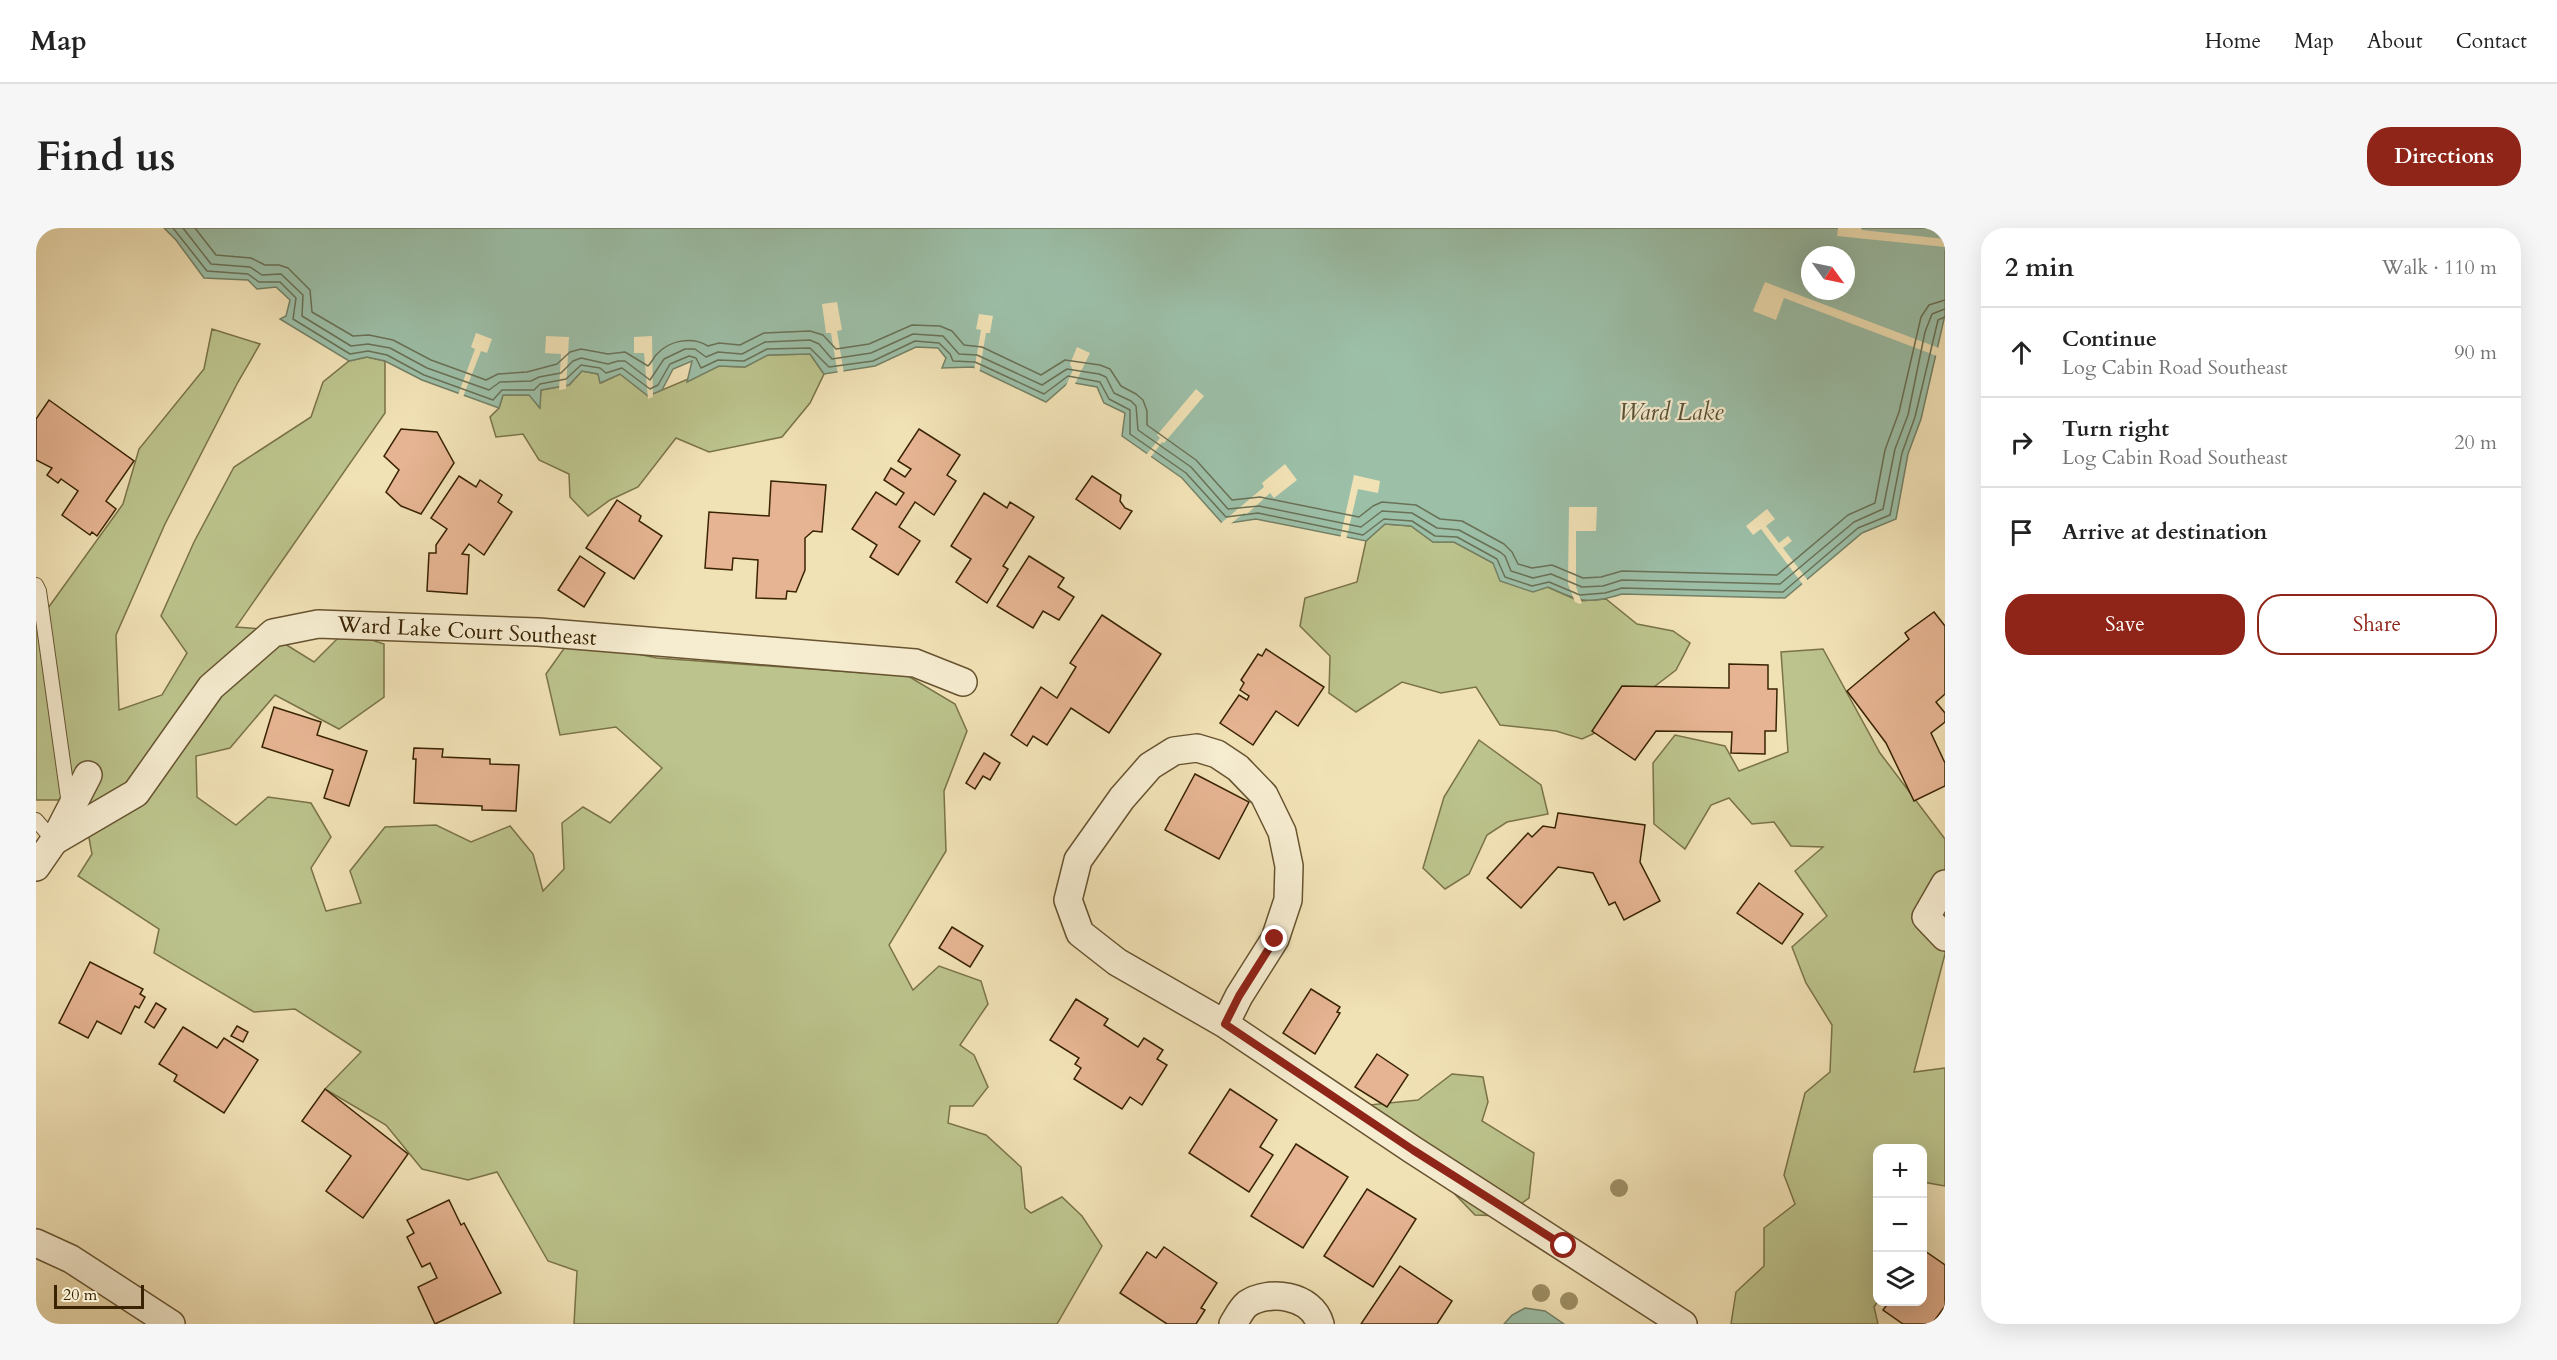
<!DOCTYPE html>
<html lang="en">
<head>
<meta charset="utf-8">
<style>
	:root { --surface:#fff; --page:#f6f6f6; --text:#222; --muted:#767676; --line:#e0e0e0; --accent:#8f2418 }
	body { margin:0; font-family:Cardo,serif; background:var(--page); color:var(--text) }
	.controls { position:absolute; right:18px; bottom:18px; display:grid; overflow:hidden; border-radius:12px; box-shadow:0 6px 24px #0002 }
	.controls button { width:54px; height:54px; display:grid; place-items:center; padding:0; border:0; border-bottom:2px solid var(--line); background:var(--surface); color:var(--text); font:30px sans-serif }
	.compass { position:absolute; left:1765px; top:18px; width:54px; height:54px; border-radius:50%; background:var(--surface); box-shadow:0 6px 24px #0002; rotate:123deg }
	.scale { position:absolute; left:18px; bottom:15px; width:90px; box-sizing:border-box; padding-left:6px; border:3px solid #392303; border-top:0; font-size:16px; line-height:21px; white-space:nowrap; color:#392303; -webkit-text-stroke:4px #f6ecd0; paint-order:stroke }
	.stop { position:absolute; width:18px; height:18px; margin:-14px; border:4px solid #8f2418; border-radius:50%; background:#fff }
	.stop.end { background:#8f2418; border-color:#fff; box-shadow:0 2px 6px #0008 }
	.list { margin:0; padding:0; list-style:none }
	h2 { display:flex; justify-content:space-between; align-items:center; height:78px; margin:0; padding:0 24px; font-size:26px }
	h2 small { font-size:20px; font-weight:400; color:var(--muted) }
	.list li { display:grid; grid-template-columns:39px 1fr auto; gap:18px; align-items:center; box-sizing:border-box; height:90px; padding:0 24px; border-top:2px solid var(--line) }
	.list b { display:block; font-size:22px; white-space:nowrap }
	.list p { margin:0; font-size:20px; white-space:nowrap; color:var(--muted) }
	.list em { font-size:20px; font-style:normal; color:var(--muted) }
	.actions { display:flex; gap:12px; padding:18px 24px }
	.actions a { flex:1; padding:14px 0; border:2px solid var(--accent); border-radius:24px; text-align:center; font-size:21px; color:var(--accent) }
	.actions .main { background:var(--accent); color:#fff }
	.icon { flex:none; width:33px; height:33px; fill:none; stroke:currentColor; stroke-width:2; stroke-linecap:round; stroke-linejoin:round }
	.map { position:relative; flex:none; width:1909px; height:1096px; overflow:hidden; border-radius:24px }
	header { display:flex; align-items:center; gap:36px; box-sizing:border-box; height:84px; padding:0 30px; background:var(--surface); border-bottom:2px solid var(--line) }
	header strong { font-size:28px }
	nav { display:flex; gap:33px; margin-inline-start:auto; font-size:21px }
	.intro { display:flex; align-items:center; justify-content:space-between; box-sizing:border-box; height:144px; padding:0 36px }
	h1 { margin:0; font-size:42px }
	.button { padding:15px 27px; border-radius:24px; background:var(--accent); color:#fff; font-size:21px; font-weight:700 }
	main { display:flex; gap:36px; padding:0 36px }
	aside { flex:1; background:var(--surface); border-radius:24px; box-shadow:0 6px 24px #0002 }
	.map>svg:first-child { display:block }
	.green { fill:#bcc38c; stroke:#7a7348; stroke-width:1.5 }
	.water { fill:#9cbfa8; stroke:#748166; stroke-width:1.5; fill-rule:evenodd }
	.pier { fill:#f1e2b6 }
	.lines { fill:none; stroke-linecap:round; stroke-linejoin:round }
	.shore { stroke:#6a7156; stroke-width:1.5 }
	.building { fill:#e6b492; stroke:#392303; stroke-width:1.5 }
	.service-casing { stroke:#675330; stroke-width:16 }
	.minor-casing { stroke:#675330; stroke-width:30 }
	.service { stroke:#f6ecd0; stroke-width:14 }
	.minor { stroke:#f6ecd0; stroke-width:27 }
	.tree { fill:#9e8f66 }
	.route { stroke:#8f2418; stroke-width:8 }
	.labels { text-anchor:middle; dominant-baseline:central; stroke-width:4.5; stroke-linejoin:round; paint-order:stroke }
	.street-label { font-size:22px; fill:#392303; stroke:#f6ecd0 }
	.water-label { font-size:24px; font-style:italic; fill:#575235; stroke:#f6ecd0 }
</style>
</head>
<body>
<header>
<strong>Map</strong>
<nav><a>Home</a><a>Map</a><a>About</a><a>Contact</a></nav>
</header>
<div class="intro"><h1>Find us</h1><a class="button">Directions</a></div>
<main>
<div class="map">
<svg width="1909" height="1096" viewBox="0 0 1909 1096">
	<rect width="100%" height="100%" fill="#f1e2b6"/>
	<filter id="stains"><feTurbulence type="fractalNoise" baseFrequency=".00333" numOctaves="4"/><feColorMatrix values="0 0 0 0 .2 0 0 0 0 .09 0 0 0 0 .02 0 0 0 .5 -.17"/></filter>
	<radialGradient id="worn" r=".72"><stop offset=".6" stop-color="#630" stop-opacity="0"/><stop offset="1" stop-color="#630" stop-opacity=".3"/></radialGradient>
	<g class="green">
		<path d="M176 101 224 116 202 154 129 296 80 407 83 482 126 467 151 425 125 388 158 314 198 239 275 189 287 154 313 133 331 129 349 133V185L200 399 225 401 278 434 309 403 348 416V469L303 501 239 467 194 520 160 528 161 569 200 597 232 569 275 575 295 609 275 640 290 683 325 675 314 643 349 599 400 597 435 614 474 598 497 626 507 663 528 641 526 595 547 579 574 595 626 540 580 499 524 507 510 446 534 412 621 430 872 448 919 476 931 503 908 563 910 623 853 717 877 762 903 738 945 753 952 776 924 817 938 827 952 859 937 878H914L912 895 950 907 985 939 989 980 995 985 1026 969 1046 988 1066 1018 1021 1096H538L541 1043 512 1033 461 944 432 952 386 941 350 897 289 861 325 824 259 781 218 784 118 725 123 701 42 648 56 626 46 572H0V389L7 387 87 276 103 221 168 141Z"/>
		<path d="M774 126 788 146 774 175 746 209 673 224 640 210 602 259 574 272 552 288 534 269 533 246 503 232 487 206 460 209 454 189 463 180 467 167H494L503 179 505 162 533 157 546 143 562 146 565 155 584 146 612 168 683 138 709 139 731 127Z"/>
		<path d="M1349 296 1375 298 1397 314H1418L1457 335 1543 373 1570 371 1601 396 1637 403 1654 415 1640 442 1614 462 1572 499 1546 511 1520 503 1464 497 1440 459 1405 465 1366 454 1320 484 1293 465 1294 428 1264 398 1269 370 1321 354 1330 313Z"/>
		<path d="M1787 421 1844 525 1909 611V726L1878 844 1909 840V958L1887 954 1886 920H1842V1073L1838 1079 1842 1096H1695L1700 1064 1728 1038V1000L1759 976 1748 947 1769 865 1794 844 1796 797 1770 755 1756 719 1791 688 1759 643 1787 619 1755 618 1738 594 1716 596 1693 570 1675 577 1649 621 1618 596 1617 535 1639 507 1689 518 1703 543 1752 524 1745 424Z"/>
		<path d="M1443 512 1505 557 1512 586 1471 594 1451 607 1433 646 1409 661 1387 640 1408 569Z"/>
		<path d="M1416 846 1447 849 1452 874 1446 893 1498 925 1493 970 1468 988 1439 987 1333 877 1382 872Z"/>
	</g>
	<g class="water">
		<path d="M128 0H1909V87L1885 191 1872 226 1860 291 1826 305 1749 370 1586 366C1552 377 1543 373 1512 359L1497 364 1464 353 1457 335 1418 314H1397L1375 298 1349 296 1330 313 1220 291 1187 296 1146 250 1086 208 1089 185 1068 175 1061 159 1033 154 1010 174 937 139 906 140 910 130 902 120 880 119 839 138 788 146 774 126 732 127 709 139 683 138 651 154 656 133 637 141 626 162 612 168 584 146 564 155 562 146 546 143 533 157 505 162 504 180 493 167H467L463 180 386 152 349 133 331 129 313 133 244 91 250 88 254 72 240 59 221 61 212 52 168 50 140 12ZM1774 27H1810V63H1774Z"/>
		<path d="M1489 1080 1509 1083 1528 1096H1468L1476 1087Z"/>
	</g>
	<g class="pier">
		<path d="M1802 0H1825L1826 2 1909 11V19L1801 8Z"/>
		<path d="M1729 54 1903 120 1901 128 1748 70 1740 92 1717 83Z"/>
		<path d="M801 74 806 102 801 103 808 146 802 147 795 105H790L786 76Z"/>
		<path d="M943 86 957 88 954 105H950L943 146 938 143 945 102 940 101Z"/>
		<path d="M440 105 456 111 451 125 445 123 427 169 422 167 439 121 435 119Z"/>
		<path d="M510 108 533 109 530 161 523 162 525 126 509 125Z"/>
		<path d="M616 108 617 169 612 171 608 125H598V109Z"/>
		<path d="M1041 119 1054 125 1038 158 1034 157 1028 162 1037 142 1034 136Z"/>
		<path d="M1160 161 1168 168 1128 215 1126 214 1114 230 1110 227 1124 210 1121 207Z"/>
		<path d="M1249 236 1261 252 1238 270 1234 265 1210 287 1208 285 1191 299 1185 298 1184 296 1228 259 1226 255Z"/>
		<path d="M1318 247 1344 253 1342 265 1322 261 1310 312 1304 311Z"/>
		<path d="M1533 279H1561L1560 303H1540V359L1546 375 1544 376 1539 374 1532 356Z"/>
		<path d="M1731 281 1739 291 1730 298 1743 315 1752 308 1756 313 1747 320 1773 354 1768 358 1725 301 1717 307 1710 298Z"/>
	</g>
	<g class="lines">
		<g class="shore">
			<path d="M137 0 171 43 212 46 223 54H244L260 70 257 91 314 126 332 123 351 127 388 147 457 172 466 162H498L504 156 530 151 545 137 564 140 570 145 586 140 614 161 622 157 634 136 653 128 660 130 665 140 682 132 708 133 731 121 774 120 793 139 837 133 879 113 903 115 914 126 917 133 939 134 1008 166 1032 148 1064 154 1073 171 1094 182V206L1150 245 1190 289 1222 285 1327 307 1348 291 1376 293 1399 308 1421 309 1461 331 1469 349 1496 358 1513 354 1544 367 1569 365 1586 360 1747 364 1822 300 1854 287 1866 225 1879 189 1902 92 1909 89"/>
			<path d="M147 0 175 36 214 39 226 47 245 46 267 67 266 88 315 118 332 116 354 120 391 140 453 162 464 154 495 153 503 149 525 145 537 133 545 130 572 136 582 133H589L614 152 628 131 649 121H659L670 129 682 124 706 126 729 114 774 112 783 116 796 131 835 125 877 106 907 108 923 126 941 127 1006 157 1031 141 1063 146 1070 149 1078 165 1095 173 1100 178 1102 202 1155 239 1192 281 1223 278 1325 299 1346 283 1376 285 1401 300 1423 302 1464 324 1469 328 1475 343 1497 350 1515 346 1546 359 1567 358 1586 352 1744 356 1818 294 1847 281 1859 221 1872 187 1889 104 1896 86 1909 81"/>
			<path d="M159 0 180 27 215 30 229 37H243L252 40 274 62 276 84 317 108 333 107 357 112 395 132 450 152 462 146 491 144 521 136 534 124 545 121 572 126 589 124 612 138C615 135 617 131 620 127 633 112 656 108 672 118L683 115 704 117 728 105 774 103 787 107 800 121 833 116 876 97 904 98 916 103 928 117 946 119 1005 147 1029 132 1064 137 1074 141 1085 158 1100 166 1107 172 1111 183V197L1160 232 1196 272 1224 269 1323 289 1337 278 1346 274 1380 277 1404 291 1426 293 1468 316 1476 324 1482 336 1496 340 1516 337 1547 350 1565 349 1586 343 1741 347 1812 287 1839 275 1849 222 1863 184 1885 89 1893 77 1909 72"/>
		</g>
	</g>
	<g class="building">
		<path d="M13 172 98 233 70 273 80 281 61 308 56 304 54 307 26 287 42 263 25 251 22 255 11 247 16 240 0 232V191Z"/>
		<path d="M365 201 401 204 418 235 385 286 365 278 350 264 363 242 348 228Z"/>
		<path d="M883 201 924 227 911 247 920 253 898 287 879 274 863 299 884 313 862 347 834 329 841 317 816 301 840 264 860 277 868 265 848 252 855 240 869 249 875 241 862 233Z"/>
		<path d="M423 248 440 259 444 252 466 267 462 274 476 284 448 327 433 316 426 326 433 327 431 366 391 363 393 325H400V317L411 301 395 290Z"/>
		<path d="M1056 248 1085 267 1084 273 1089 280 1096 283 1084 301 1040 271Z"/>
		<path d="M735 253 790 257 786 304 777 303 769 310V342L760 364 751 363 750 371 720 370 722 332 697 330 696 342 669 340 673 284 733 288Z"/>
		<path d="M948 265 971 280 974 274 998 289 967 338 972 341 951 375 920 354 935 331 915 318Z"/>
		<path d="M581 272 605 288 603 293 626 308 598 351 550 320Z"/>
		<path d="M544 328 569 345 548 379 522 362Z"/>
		<path d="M993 328 1028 350 1022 359 1038 369 1023 392 1007 383 997 400 961 378Z"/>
		<path d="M1898 384 1909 398V466L1900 474 1909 485V494L1895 505 1909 535V558L1878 573 1850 515 1811 463 1873 411 1869 405Z"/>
		<path d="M1066 387 1125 426 1073 505 1035 480 1011 517 997 508 991 518 975 507 1005 459 1021 470 1040 439 1034 435Z"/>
		<path d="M1230 421 1288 459 1262 498 1240 483 1217 517 1184 495 1203 467 1211 472 1213 468 1204 462 1208 455 1205 452 1222 426 1226 428Z"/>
		<path d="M1693 436 1732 437V461H1741L1740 503H1729V526L1695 525 1696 504 1620 503 1599 532 1556 503 1586 458 1693 460Z"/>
		<path d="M238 479 285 494 281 507 331 523 313 578 288 570 297 542 226 519Z"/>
		<path d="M378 520 407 521 406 529 454 531V536L483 537 480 583 446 582V578L378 575 380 531H377Z"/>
		<path d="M948 525 964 535 954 552 947 548 939 561 930 555Z"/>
		<path d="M1159 546 1213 574 1183 631 1129 602Z"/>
		<path d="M1522 585 1609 597 1604 634 1624 673 1588 692 1579 674 1573 677 1557 645 1522 639 1485 680 1451 650 1492 605 1496 609 1507 598 1519 600Z"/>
		<path d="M1723 655 1767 686 1746 716 1701 685Z"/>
		<path d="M916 699 947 718 934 739 903 720Z"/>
		<path d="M54 734 107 761 104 766 109 769 103 780 99 778 85 806 61 793 52 810 23 795Z"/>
		<path d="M1275 761 1304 779 1301 784 1304 785 1279 826 1247 805Z"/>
		<path d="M1040 771 1072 791 1068 797 1102 819 1108 810 1127 822 1121 831 1131 837 1106 877 1094 869 1086 881 1038 851 1045 840 1039 836 1043 830 1014 812Z"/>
		<path d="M120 775 130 781 118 800 109 794Z"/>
		<path d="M201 798 212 804 207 814 195 808Z"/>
		<path d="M147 799 181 820 188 810 222 832 188 885 138 853 141 847 123 836Z"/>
		<path d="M1341 826 1372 847 1351 879 1319 859Z"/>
		<path d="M289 861 372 926 327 990 290 963 315 928 266 893Z"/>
		<path d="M1194 861 1241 892 1224 919 1237 927 1213 964 1153 925Z"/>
		<path d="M1260 916 1312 949 1267 1020 1215 988Z"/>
		<path d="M1331 961 1380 991 1337 1059 1288 1028Z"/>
		<path d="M413 972 425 997 428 995 465 1065 399 1096 382 1059 401 1050 394 1035 386 1039 371 1009 378 1005 371 992Z"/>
		<path d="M1128 1019 1181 1055 1165 1080 1169 1082 1160 1096H1131L1084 1065 1111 1024 1120 1030Z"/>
		<path d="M1889 1023 1909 1037V1078L1896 1096H1867L1847 1082 1853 1074H1886V1027Z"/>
		<path d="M1364 1038 1416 1073 1401 1096H1325Z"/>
	</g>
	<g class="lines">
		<defs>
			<g id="service">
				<path d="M0 357 3 363 33 577"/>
				<path d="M0 592 18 613"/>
			</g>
			<g id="minor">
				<path d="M18 613 100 565 175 459 237 405 282 396 502 404 879 435 927 454"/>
				<path d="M0 639 18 613 52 547"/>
				<path d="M1909 656 1890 689 1909 709"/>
				<path d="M1189 796 1203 768 1239 711 1252 672 1253 638 1246 604 1228 567 1202 540 1181 526 1161 520 1138 523 1114 538 1086 570 1042 632 1032 672 1044 705 1081 734 1189 796 1377 922 1647 1096"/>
				<path d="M0 1015 35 1031 135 1096"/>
				<path d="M1197 1096C1201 1090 1205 1081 1211 1076 1233 1061 1276 1067 1284 1096"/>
			</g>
		</defs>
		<use href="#service" class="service-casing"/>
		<use href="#minor" class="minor-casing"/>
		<use href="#service" class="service"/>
		<use href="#minor" class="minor"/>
	</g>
	<g class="tree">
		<circle cx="1583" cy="960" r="9"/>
		<circle cx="1505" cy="1065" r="9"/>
		<circle cx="1533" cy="1073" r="9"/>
	</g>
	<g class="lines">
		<path class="route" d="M1239 711 1203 768 1189 796 1377 922 1528 1018"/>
	</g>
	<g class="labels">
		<g class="street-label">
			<text transform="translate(431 403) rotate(3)">Ward Lake Court Southeast</text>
		</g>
		<g class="water-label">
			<text x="1635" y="184">Ward Lake</text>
		</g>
	</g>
	<rect width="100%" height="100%" filter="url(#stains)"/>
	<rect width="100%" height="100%" fill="url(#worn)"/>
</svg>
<div class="controls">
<button>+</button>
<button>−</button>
<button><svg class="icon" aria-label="layers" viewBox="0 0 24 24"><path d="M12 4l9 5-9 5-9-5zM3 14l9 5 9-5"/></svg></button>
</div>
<svg class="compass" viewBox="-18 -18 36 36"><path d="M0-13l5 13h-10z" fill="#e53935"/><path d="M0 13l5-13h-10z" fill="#767676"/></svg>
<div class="scale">20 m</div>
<div class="stop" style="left:1528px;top:1018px"></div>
<div class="stop end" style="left:1239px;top:711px"></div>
</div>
<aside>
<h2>2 min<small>Walk · 110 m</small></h2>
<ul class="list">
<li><svg class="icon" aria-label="ahead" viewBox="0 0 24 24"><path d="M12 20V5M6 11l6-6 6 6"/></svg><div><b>Continue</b><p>Log Cabin Road Southeast</p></div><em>90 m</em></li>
<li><svg class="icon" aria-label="right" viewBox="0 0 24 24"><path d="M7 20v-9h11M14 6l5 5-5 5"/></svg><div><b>Turn right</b><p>Log Cabin Road Southeast</p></div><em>20 m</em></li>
<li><svg class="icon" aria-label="arrive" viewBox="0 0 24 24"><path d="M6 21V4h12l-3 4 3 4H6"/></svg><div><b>Arrive at destination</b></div></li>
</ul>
<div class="actions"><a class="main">Save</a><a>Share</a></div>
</aside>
</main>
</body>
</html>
